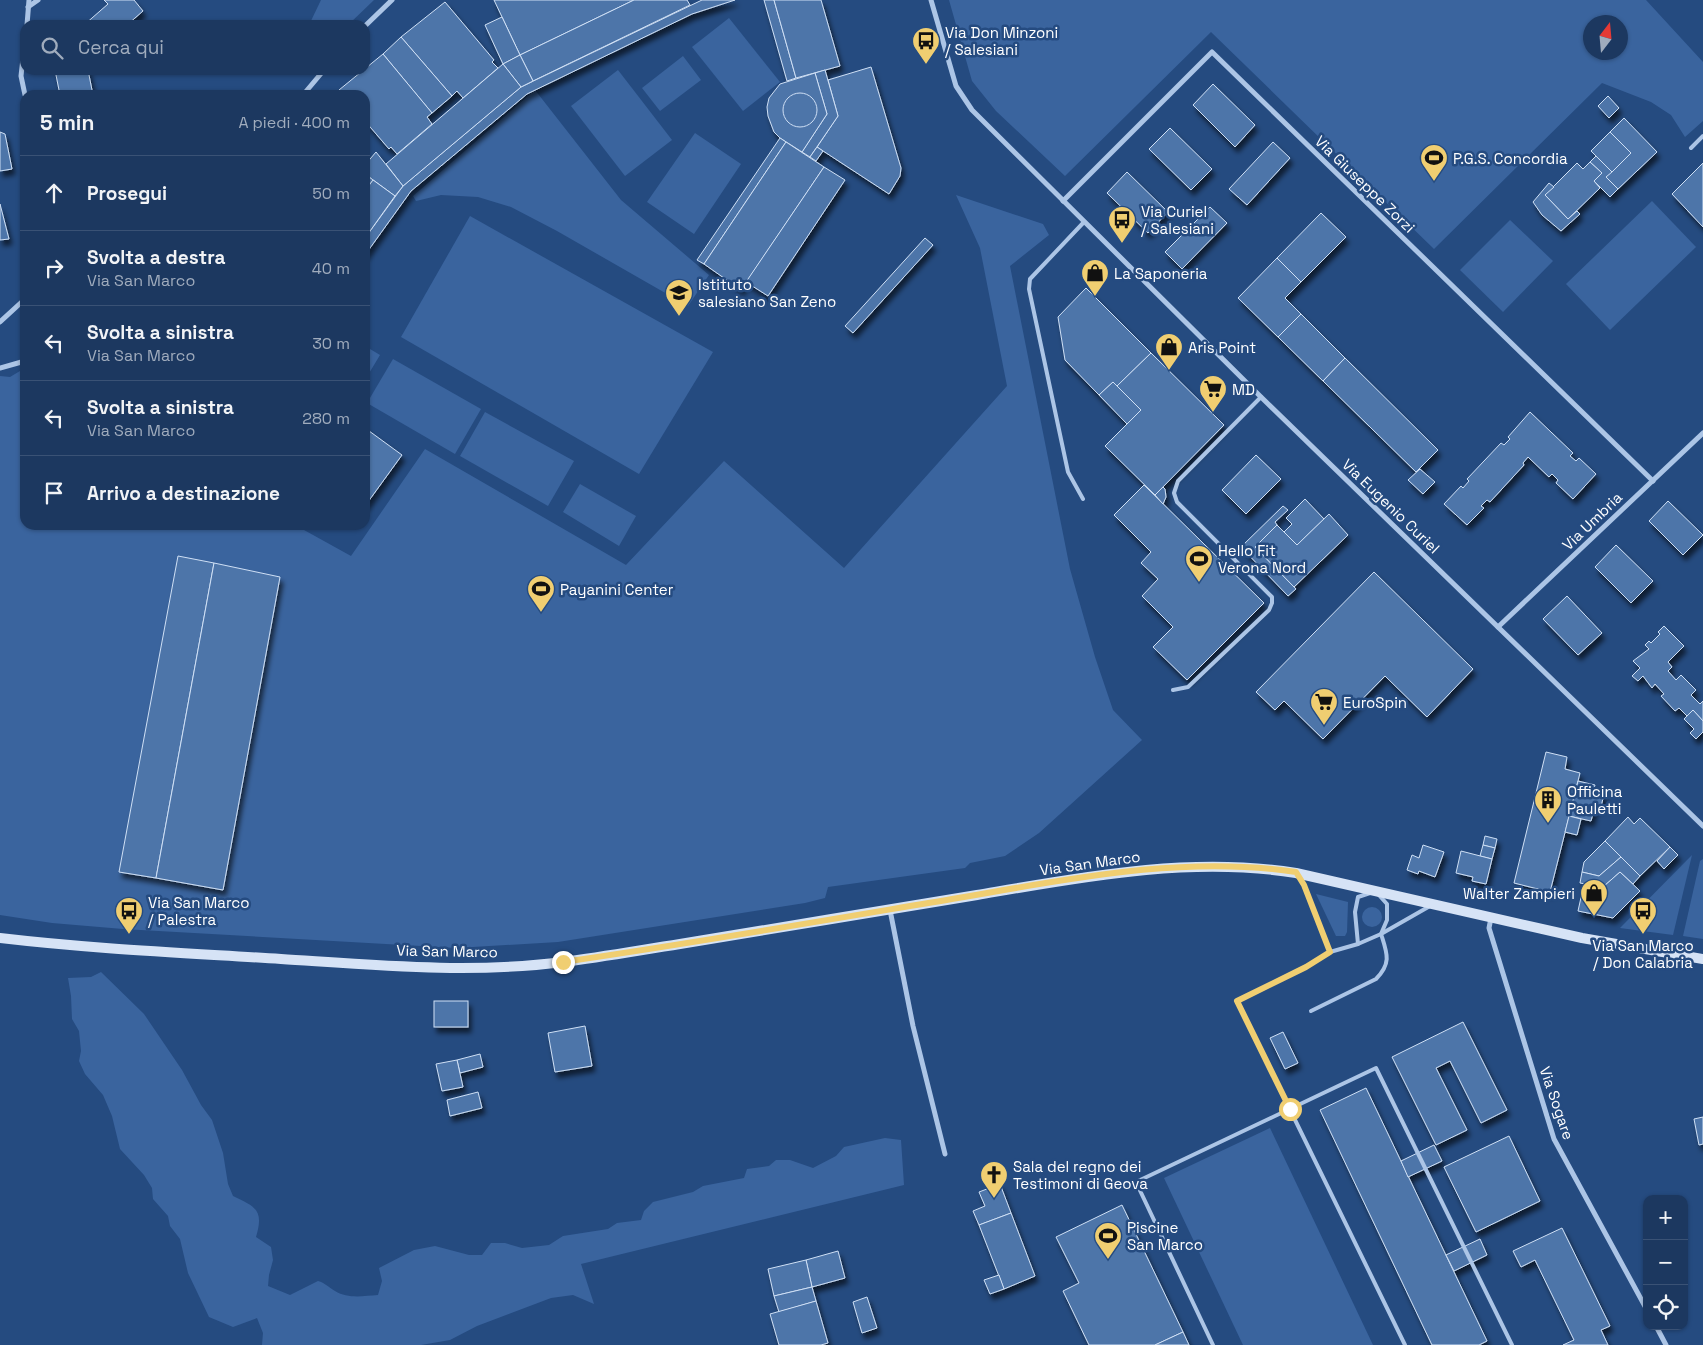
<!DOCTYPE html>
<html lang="it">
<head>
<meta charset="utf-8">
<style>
	:root { --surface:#1c3860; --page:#294369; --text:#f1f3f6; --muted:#a0acbd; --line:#3a5275 }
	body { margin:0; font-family:"Space Grotesk",sans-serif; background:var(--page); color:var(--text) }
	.controls { position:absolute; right:15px; bottom:15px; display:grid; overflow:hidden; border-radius:10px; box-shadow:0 1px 4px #0004 }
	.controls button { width:45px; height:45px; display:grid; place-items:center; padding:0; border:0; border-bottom:1px solid var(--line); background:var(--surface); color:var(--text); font:25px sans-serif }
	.compass { position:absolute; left:1583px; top:15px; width:45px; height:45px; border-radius:50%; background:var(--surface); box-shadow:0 1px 4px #0004; rotate:16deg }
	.stop { position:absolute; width:15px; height:15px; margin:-11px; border:4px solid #f0ce71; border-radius:50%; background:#fff }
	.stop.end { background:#f0ce71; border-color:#fff; box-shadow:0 1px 5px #0008 }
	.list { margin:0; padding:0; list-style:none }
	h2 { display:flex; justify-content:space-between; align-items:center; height:65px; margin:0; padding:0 20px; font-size:21px }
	h2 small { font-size:16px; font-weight:400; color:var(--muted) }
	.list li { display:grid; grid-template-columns:32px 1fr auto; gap:15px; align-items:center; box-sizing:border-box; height:75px; padding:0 20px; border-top:1px solid var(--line) }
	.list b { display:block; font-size:19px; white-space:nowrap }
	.list p { margin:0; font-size:16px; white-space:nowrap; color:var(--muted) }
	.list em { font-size:16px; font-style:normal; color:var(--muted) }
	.icon { flex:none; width:28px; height:28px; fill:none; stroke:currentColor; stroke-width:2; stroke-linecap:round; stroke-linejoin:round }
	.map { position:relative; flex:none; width:1703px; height:1345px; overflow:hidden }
	.search { position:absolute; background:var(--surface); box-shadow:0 1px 4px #0004; left:20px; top:20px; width:350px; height:55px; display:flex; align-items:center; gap:12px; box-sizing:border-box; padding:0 18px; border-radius:15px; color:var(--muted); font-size:19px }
	.panel { position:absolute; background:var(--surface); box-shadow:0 1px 4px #0004; left:20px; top:90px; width:350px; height:440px; border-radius:15px }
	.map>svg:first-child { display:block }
	.green { fill:#3a649e; fill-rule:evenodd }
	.building { fill:#4d74a9; stroke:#cfe0f5; filter:url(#shadow) }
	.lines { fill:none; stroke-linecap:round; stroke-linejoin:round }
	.service { stroke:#acc5e6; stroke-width:4 }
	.minor { stroke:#acc5e6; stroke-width:5 }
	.secondary { stroke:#d6e3f6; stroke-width:10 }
	.route { stroke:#f0ce71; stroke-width:6 }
	.labels { text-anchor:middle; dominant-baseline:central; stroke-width:5; stroke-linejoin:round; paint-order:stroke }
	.poi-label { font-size:15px; fill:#fff; stroke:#254b80; text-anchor:start }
	.street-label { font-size:15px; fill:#fff; stroke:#254b80 }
</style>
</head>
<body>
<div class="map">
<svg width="1703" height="1345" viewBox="0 0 1703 1345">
	<defs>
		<filter id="shadow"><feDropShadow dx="3" dy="5.5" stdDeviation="2.5" flood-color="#0009"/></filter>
	</defs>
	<rect width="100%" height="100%" fill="#254b80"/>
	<g class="green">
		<path d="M321 0H374L348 25H309Z"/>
		<path d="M949 0H1646L1703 62V121L1685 137 1671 115 1651 102 1602 83 1434 249 1211 32 1065 176 996 111 972 81ZM1590 22H1620V52H1590Z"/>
		<path d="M729 18 780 82 743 111 692 47Z"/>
		<path d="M683 56 701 80 660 111 642 88Z"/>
		<path d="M618 70 672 140 625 176 571 106Z"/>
		<path d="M535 90 621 200 709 275 688 306 557 231 511 207 478 197 441 195 416 201 413 196Z"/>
		<path d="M695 133 741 164 694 234 647 202Z"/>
		<path d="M956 195 1043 224 1049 235 1010 266 1070 569 1095 657 1113 710 1142 740 1039 833 1005 856 970 863 965 868 828 887 825 898 805 903 558 942 456 948 123 929 52 923 0 915V376L10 377 25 368V525H295L351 556 425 449 626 565 724 461 844 568 1007 386 980 248Z"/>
		<path d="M1652 201 1696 247 1610 330 1566 284Z"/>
		<path d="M470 216 713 352 639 474 401 337Z"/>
		<path d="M1510 220 1553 261 1503 312 1460 270Z"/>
		<path d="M365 346 380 355 365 380Z"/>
		<path d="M393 359 481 409 455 454 367 403Z"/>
		<path d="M485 412 574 461 548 506 460 456Z"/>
		<path d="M580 484 636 516 619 546 563 512Z"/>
		<path d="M1692 855 1673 935 1620 928Z"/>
		<path d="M1703 859V939L1683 936 1700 861Z"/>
		<path d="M1316 894 1348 902 1347 932 1345 936H1336Z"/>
		<circle cx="1372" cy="917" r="10"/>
		<path d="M101 972 144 1014 182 1070 201 1105 212 1120 223 1153 228 1184 233 1196C256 1207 264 1210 256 1237L271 1247 273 1260 269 1275 268 1286 290 1295 318 1281C325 1283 328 1287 335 1291 348 1299 363 1296 378 1295L382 1281 379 1268 414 1250 435 1246 469 1255H482L491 1243H505L522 1248 549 1245 563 1236 608 1229 617 1223 641 1220 644 1211 653 1202 693 1192 703 1186 744 1178 747 1169 769 1166 776 1160H790L813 1168 836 1156 844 1147 885 1138 901 1140 904 1185 581 1264 594 1304 573 1295 551 1298 477 1326 450 1340 421 1345H262L263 1333 257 1318 233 1327 209 1317 188 1273 180 1239 170 1226 168 1216 153 1199 152 1188 144 1175 120 1149 112 1116 103 1095 85 1074 79 1061 81 1051 79 1031 72 1019 71 996 68 978 91 977Z"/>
		<path d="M1270 1128 1373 1345H1243L1164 1178Z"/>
	</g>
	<g class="building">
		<path d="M104 0H134L143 11 127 25H84L108 4Z"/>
		<path d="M494 0H634L520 55Z"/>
		<path d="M634 0H687L690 5 533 81 520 55Z"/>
		<path d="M702 0H735L692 14 527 94 411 191 365 255V238L403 186 521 87Z"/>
		<path d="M764 0H774L796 78 787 81Z"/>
		<path d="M774 0H821L840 66 796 78Z"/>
		<path d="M445 2 494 60 492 62 498 68 463 98 457 91 452 96 401 37Z"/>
		<path d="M502 17 520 55 503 64 485 25Z"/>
		<path d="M401 37 452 96 432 113 383 54Z"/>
		<path d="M383 54 432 113 427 117 432 124 397 154 391 147 389 149 365 121V95H343L339 90Z"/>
		<path d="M520 55 533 81 521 87 503 64Z"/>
		<path d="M503 64 521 87 403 186 386 164Z"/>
		<path d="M871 67 901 168 900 176 889 194 817 147 838 116 828 80Z"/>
		<path d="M55 70H88L93 95H60Z"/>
		<path d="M825 70 838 116 810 157 802 152 827 114 815 73Z"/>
		<path d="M815 73 827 114 802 152 780 138 774 132 768 116 767 107 769 98 780 84Z"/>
		<path d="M1213 84 1255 125 1235 147 1193 105Z"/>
		<circle cx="800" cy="110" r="17"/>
		<path d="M1608 96 1619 108 1609 118 1598 106Z"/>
		<path d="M1624 118 1657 152 1618 189 1606 177 1631 153 1610 132Z"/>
		<path d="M1170 128 1212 169 1191 190 1149 149Z"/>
		<path d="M0 132 5 134 12 169 0 171Z"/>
		<path d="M1610 132 1631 153 1612 172 1591 151Z"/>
		<path d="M780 138 786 142 704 264 697 260Z"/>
		<path d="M786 142 824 167 741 290 704 264Z"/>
		<path d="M1273 142 1290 158 1247 205 1229 189Z"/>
		<path d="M817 147 823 151 816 161 810 157Z"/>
		<path d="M376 152 403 186 395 196 365 174V165Z"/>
		<path d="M1596 156 1612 172 1606 177 1618 189 1610 197 1594 181 1602 173 1590 162Z"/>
		<path d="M1590 162 1602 173 1594 181 1600 188 1568 219 1545 195 1577 163 1583 169Z"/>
		<path d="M1703 163V227L1672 194Z"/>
		<path d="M824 167 845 180 768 296 746 282Z"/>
		<path d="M1127 172 1168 212 1148 233 1107 193Z"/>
		<path d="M365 174 373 180 365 191Z"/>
		<path d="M373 180 395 196 365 238V191Z"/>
		<path d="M1549 183 1554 187 1545 195 1568 219 1577 211 1580 214 1561 231 1542 215 1533 202Z"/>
		<path d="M0 204 9 239 0 240Z"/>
		<path d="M1210 207 1227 223 1182 269 1165 252Z"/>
		<path d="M1321 213 1346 237 1301 282 1277 258Z"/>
		<path d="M925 238 933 245 853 333 845 326Z"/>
		<path d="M1277 258 1301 282 1285 298 1301 314 1278 337 1238 298Z"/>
		<path d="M1086 288 1151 353 1117 386 1113 382 1099 395 1065 360 1058 317Z"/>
		<path d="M1301 314 1345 358 1323 381 1278 337Z"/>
		<path d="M1151 353 1224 425 1155 495 1105 446 1141 410 1117 386Z"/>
		<path d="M1345 358 1438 450 1416 472 1323 381Z"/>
		<path d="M1113 382 1141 410 1127 424 1099 395Z"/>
		<path d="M1530 412 1573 453 1570 456 1576 461 1579 458 1596 474 1573 499 1556 483 1558 480 1552 474 1549 477 1528 457 1523 463 1524 465 1490 502 1487 500 1481 506 1484 508 1467 525 1444 504 1461 486 1463 488 1469 481 1467 479 1501 443 1504 445 1510 439 1508 437Z"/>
		<path d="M365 428 402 455 365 506Z"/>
		<path d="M1256 455 1281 479 1246 514 1222 490Z"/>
		<path d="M1420 469 1435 482 1423 494 1408 480Z"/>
		<path d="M1144 485 1264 603 1187 680 1153 647 1173 627 1142 596 1158 579 1141 563 1151 552 1114 515Z"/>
		<path d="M1163 487 1165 489 1166 497 1163 504 1155 495Z"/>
		<path d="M1305 499 1324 519 1297 545 1284 532 1292 524 1286 518Z"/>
		<path d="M1668 501 1703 535 1683 555 1649 521Z"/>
		<path d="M1283 506 1288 510 1275 522 1277 525 1255 547 1296 589 1288 596 1241 547Z"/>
		<path d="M1329 514 1348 535 1294 587 1255 547 1277 525 1297 545Z"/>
		<path d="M1616 545 1653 581 1631 603 1595 567Z"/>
		<path d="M178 556 214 563 156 878 119 872Z"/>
		<path d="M214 563 280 577 223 890 156 878Z"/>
		<path d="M1374 572 1473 669 1427 717 1385 676 1323 739 1284 701 1275 710 1256 692Z"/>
		<path d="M1567 596 1602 633 1578 655 1543 619Z"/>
		<path d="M1664 626 1684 646 1668 662 1672 667 1668 671 1676 680 1681 675 1696 690 1691 695 1700 704 1703 701V721L1693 710 1687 716 1679 708 1675 711 1661 696 1664 694 1655 684 1652 688 1643 676 1638 681 1632 676 1640 668 1633 661 1649 649 1645 645 1649 641 1651 643 1660 634 1658 632Z"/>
		<path d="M1693 710 1703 721V732L1696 739 1690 733 1694 729 1684 719Z"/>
		<path d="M1546 752 1567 757 1565 769 1580 773 1550 892 1514 883Z"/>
		<path d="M1578 781 1595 785 1593 792 1604 794 1601 807 1595 806 1591 821 1569 816Z"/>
		<path d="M1569 816 1581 819 1577 835 1565 832Z"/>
		<path d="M1628 817 1634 824 1640 818 1670 847 1640 876 1605 841Z"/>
		<path d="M1485 836 1497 839 1495 848 1483 845Z"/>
		<path d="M1605 841 1621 857 1599 876 1582 872 1584 862Z"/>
		<path d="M1423 845 1444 852 1435 877 1419 871 1418 874 1407 870 1412 855 1419 858Z"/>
		<path d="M1483 845 1495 848 1492 859 1480 856Z"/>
		<path d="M1670 847 1678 855 1664 869 1657 861Z"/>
		<path d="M1461 851 1492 859 1486 884 1472 881 1473 877 1456 873Z"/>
		<path d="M1621 857 1640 876 1633 884 1620 872 1603 887 1580 883 1582 872 1599 876Z"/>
		<path d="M1620 872 1640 891 1613 918 1578 911 1584 884 1603 887Z"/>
		<rect x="434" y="1001" width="34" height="26"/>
		<path d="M1463 1022 1507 1110 1481 1123 1450 1061 1436 1068 1467 1130 1436 1145 1392 1057Z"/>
		<path d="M585 1026 592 1066 555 1072 548 1033Z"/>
		<path d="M1283 1032 1298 1063 1285 1069 1270 1038Z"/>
		<path d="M480 1054 483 1067 460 1073 457 1060Z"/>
		<path d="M457 1060 463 1087 442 1091 436 1064Z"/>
		<path d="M1366 1088 1487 1341 1479 1345H1432L1320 1110Z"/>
		<path d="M478 1092 482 1108 450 1116 447 1100Z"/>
		<path d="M1703 1117V1144L1699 1145 1694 1119Z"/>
		<path d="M1509 1136 1540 1201 1476 1232 1444 1167Z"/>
		<path d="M1434 1145 1442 1161 1408 1177 1401 1161Z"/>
		<path d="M1000 1184 1011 1213 979 1225 973 1211 985 1206 979 1192Z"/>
		<path d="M1122 1205 1183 1332 1155 1345H1089L1063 1291 1079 1283 1056 1237Z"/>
		<path d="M1011 1213 1035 1276 1004 1289 979 1225Z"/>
		<path d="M1562 1228 1610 1326 1601 1330 1608 1345H1563L1574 1340 1535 1260 1521 1267 1513 1251Z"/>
		<path d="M1480 1239 1487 1255 1454 1271 1446 1255Z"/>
		<path d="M838 1251 845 1278 812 1287 806 1260Z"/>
		<path d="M806 1260 812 1287 774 1296 768 1269Z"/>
		<path d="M999 1275 1004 1289 990 1294 984 1280Z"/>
		<path d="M812 1287 816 1301 779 1312 774 1296Z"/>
		<path d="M867 1297 877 1328 862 1333 853 1302Z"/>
		<path d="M816 1301 828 1343 821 1345H779L770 1314Z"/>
		<path d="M1183 1332 1189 1345H1155Z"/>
	</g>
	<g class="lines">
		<g class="service">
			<path d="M1691 148 1703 136"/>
			<path d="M1083 499 1068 472 1029 289 1030 279 1084 222"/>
			<path d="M1173 690 1188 687 1269 610 1272 603V597L1177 502 1174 493 1178 481 1261 397"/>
			<path d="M1299 877 1304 885 1330 952"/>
			<path d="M1358 944 1355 912 1358 897 1370 893"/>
			<path d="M1311 1011 1376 979C1392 963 1387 953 1381 934L1387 920V904L1378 894"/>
			<path d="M1213 1345 1136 1182 1376 1068 1512 1345"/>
			<path d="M1405 1345 1237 1001 1306 967 1330 952 1358 944 1381 934 1430 906"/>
		</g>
		<g class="minor">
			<path d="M931 0 956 86 972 110 1261 397 1703 826"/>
			<path d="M28 7 38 0"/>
			<path d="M27 25 29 0"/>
			<path d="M365 26 392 0"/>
			<path d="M25 40 21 76 25 95"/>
			<path d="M303 95 324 70"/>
			<path d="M1063 201 1212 52 1653 481"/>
			<path d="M0 322 25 299"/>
			<path d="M0 368 25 361"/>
			<path d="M1498 627 1703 433"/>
			<path d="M890 910 913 1026 945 1154"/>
			<path d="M1491 918 1489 928 1554 1139 1647 1310"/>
			<path d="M1656 1326 1666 1345"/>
		</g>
		<path class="secondary" d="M0 938C93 949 187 953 281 959 375 965 470 974 563 962 602 957 641 950 680 944 779 928 878 911 977 895 1082 877 1190 856 1296 873L1582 938 1703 959"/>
	</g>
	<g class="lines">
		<path class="route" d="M563 962C695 943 827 920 958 898 1069 879 1184 855 1296 872L1304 885 1330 952 1306 967 1237 1001 1290 1109"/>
	</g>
	<defs>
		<symbol id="bus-pin" viewBox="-11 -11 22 30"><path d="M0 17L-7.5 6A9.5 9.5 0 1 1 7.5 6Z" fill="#f0ce71" stroke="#254b80"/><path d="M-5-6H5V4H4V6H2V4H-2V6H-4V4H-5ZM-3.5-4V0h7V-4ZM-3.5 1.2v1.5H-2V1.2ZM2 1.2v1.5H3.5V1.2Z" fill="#111"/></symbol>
		<symbol id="stadium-pin" viewBox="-11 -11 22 30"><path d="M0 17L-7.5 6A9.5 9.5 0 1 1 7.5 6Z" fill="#f0ce71" stroke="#254b80"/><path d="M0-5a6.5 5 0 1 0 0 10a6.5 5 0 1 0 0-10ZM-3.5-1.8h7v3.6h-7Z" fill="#111"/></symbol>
		<symbol id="shop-pin" viewBox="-11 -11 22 30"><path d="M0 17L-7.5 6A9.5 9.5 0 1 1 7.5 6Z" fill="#f0ce71" stroke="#254b80"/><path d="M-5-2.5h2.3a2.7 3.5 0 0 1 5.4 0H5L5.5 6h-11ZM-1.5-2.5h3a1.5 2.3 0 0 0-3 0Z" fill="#111"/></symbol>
		<symbol id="university-pin" viewBox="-11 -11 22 30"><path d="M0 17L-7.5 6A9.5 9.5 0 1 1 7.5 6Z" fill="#f0ce71" stroke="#254b80"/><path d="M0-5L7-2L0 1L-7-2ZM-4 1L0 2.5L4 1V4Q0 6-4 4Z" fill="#111"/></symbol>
		<symbol id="supermarket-pin" viewBox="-11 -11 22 30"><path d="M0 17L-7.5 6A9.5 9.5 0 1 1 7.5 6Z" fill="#f0ce71" stroke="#254b80"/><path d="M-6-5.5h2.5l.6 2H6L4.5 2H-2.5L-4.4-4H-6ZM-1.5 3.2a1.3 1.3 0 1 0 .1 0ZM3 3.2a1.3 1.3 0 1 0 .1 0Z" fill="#111"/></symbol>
		<symbol id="building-pin" viewBox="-11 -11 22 30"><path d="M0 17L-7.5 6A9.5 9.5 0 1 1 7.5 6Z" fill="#f0ce71" stroke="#254b80"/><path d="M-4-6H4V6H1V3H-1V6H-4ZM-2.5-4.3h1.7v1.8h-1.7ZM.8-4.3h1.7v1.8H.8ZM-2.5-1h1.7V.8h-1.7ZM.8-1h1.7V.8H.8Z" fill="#111"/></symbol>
		<symbol id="church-pin" viewBox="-11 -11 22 30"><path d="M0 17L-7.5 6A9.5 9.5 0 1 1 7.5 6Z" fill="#f0ce71" stroke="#254b80"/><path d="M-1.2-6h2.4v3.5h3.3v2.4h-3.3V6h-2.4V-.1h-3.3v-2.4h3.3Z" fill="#111"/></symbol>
	</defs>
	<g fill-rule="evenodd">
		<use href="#bus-pin" x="910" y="25" width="32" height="43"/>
		<use href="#stadium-pin" x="1418" y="142" width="32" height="43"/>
		<use href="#bus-pin" x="1106" y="204" width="32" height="43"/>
		<use href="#shop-pin" x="1079" y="257" width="32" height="43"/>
		<use href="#university-pin" x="663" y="277" width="32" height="43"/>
		<use href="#shop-pin" x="1153" y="331" width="32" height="43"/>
		<use href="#supermarket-pin" x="1197" y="373" width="32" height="43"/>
		<use href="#stadium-pin" x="1183" y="543" width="32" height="43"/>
		<use href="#stadium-pin" x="525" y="573" width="32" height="43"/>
		<use href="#supermarket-pin" x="1308" y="686" width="32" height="43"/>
		<use href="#building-pin" x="1532" y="784" width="32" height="43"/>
		<use href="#shop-pin" x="1578" y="877" width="32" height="43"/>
		<use href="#bus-pin" x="113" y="895" width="32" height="43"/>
		<use href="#bus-pin" x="1627" y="895" width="32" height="43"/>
		<use href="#church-pin" x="978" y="1159" width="32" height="43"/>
		<use href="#stadium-pin" x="1092" y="1220" width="32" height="43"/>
	</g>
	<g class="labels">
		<g class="poi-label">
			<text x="945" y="32">Via Don Minzoni<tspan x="945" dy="17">/ Salesiani</tspan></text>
			<text x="1453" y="158">P.G.S. Concordia</text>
			<text x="1141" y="211">Via Curiel<tspan x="1141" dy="17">/ Salesiani</tspan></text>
			<text x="1114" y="273">La Saponeria</text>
			<text x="698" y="284">Istituto<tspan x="698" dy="17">salesiano San Zeno</tspan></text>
			<text x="1188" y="347">Aris Point</text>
			<text x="1232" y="389">MD</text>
			<text x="1218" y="550">Hello Fit<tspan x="1218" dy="17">Verona Nord</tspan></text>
			<text x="560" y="589">Payanini Center</text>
			<text x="1343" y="702">EuroSpin</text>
			<text x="1567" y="791">Officina<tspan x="1567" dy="17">Pauletti</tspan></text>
			<text x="1575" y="893" text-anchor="end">Walter Zampieri</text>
			<text x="148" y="902">Via San Marco<tspan x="148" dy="17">/ Palestra</tspan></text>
			<text x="1643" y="945" text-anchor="middle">Via San Marco<tspan x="1643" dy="17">/ Don Calabria</tspan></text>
			<text x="1013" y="1166">Sala del regno dei<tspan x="1013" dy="17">Testimoni di Geova</tspan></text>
			<text x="1127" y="1227">Piscine<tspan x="1127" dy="17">San Marco</tspan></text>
		</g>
		<g class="street-label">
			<text transform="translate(1365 184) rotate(44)">Via Giuseppe Zorzi</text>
			<text transform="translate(1391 506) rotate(44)">Via Eugenio Curiel</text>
			<text transform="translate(1592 521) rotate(-44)">Via Umbria</text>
			<text transform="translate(1090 863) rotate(-8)">Via San Marco</text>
			<text transform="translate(447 951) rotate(1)">Via San Marco</text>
			<text transform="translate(1557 1103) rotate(71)">Via Sogare</text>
		</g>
	</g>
</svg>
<div class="controls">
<button>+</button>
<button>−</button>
<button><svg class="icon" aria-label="locate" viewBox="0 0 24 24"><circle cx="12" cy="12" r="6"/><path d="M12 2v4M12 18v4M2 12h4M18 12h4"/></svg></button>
</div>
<svg class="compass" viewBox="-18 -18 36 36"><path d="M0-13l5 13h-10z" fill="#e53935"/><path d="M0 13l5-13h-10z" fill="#a0acbd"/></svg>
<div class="stop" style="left:1290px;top:1109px"></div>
<div class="stop end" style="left:563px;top:962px"></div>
<div class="search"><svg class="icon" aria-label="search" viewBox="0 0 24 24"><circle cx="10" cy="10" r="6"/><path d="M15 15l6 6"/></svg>Cerca qui</div>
<section class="panel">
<h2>5 min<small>A piedi · 400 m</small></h2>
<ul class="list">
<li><svg class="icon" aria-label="ahead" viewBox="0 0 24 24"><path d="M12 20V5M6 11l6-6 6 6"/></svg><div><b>Prosegui</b></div><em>50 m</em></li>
<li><svg class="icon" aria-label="right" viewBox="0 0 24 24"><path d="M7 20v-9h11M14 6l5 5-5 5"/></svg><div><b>Svolta a destra</b><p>Via San Marco</p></div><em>40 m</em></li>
<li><svg class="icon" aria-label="left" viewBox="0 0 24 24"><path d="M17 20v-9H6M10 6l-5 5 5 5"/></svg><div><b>Svolta a sinistra</b><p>Via San Marco</p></div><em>30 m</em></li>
<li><svg class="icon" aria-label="left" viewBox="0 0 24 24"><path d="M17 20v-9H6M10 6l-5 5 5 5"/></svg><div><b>Svolta a sinistra</b><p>Via San Marco</p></div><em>280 m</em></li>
<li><svg class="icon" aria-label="arrive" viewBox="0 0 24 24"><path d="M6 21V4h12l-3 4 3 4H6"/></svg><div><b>Arrivo a destinazione</b></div></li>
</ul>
</section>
</div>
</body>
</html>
